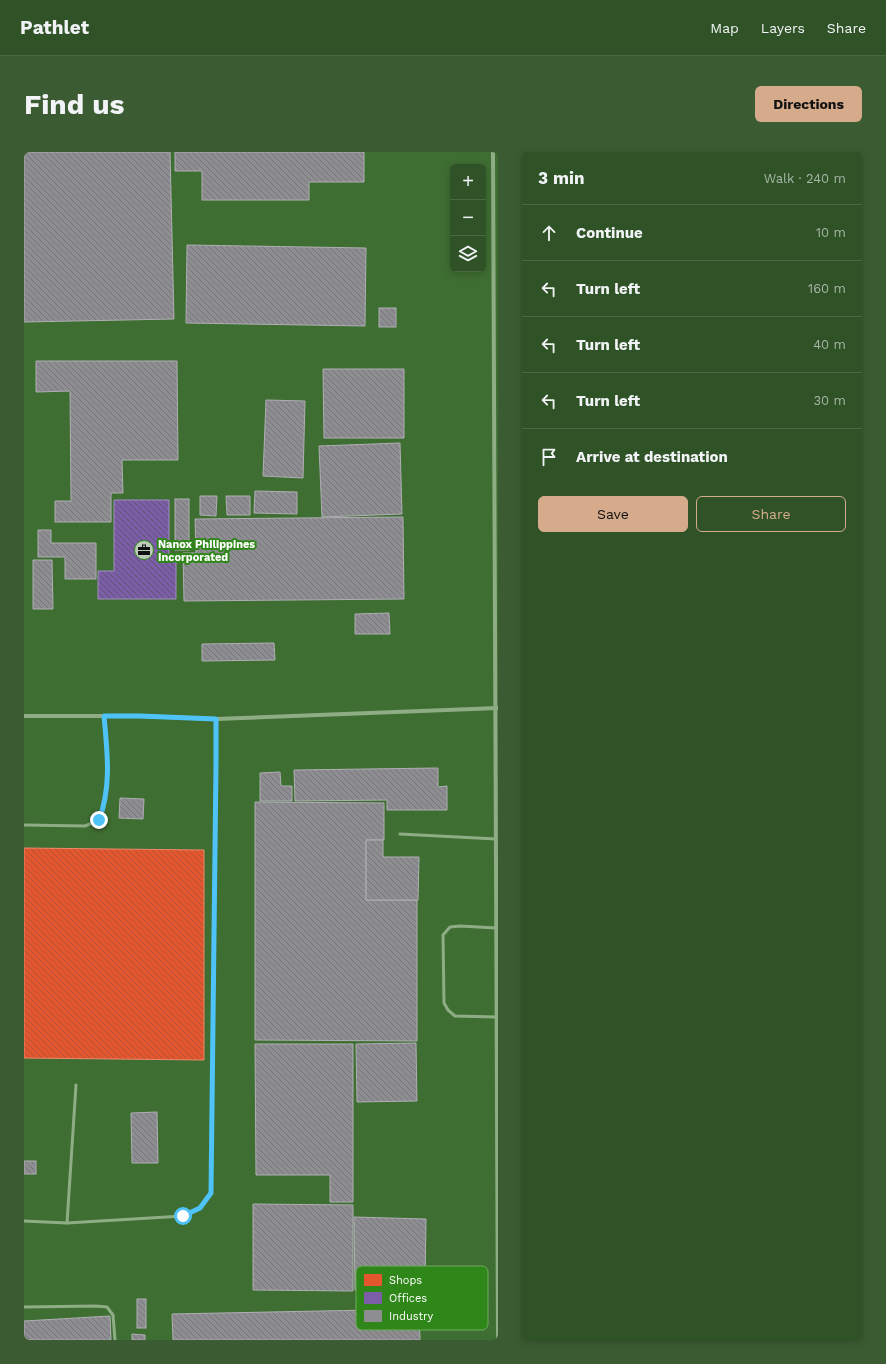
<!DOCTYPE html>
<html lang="en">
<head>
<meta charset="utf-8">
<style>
	:root { --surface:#2f5226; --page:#3b5c32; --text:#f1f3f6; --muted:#a7b6a7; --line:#4a6943; --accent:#d6ab8b }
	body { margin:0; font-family:"Work Sans",sans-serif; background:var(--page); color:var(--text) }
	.controls { position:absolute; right:12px; top:12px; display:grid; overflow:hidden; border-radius:6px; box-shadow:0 2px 10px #0003 }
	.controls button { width:36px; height:36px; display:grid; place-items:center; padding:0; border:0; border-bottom:1px solid var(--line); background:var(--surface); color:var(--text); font:20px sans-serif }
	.stop { position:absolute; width:12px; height:12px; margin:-9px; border:3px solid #4fc3f7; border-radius:50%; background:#fff }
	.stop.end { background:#4fc3f7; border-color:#fff; box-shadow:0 1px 4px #0008 }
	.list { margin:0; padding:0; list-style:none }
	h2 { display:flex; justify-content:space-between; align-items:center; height:52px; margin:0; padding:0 16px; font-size:17px }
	h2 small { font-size:13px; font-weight:400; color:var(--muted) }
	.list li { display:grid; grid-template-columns:26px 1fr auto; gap:12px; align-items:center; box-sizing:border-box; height:56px; padding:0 16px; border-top:1px solid var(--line) }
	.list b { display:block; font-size:15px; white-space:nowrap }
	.list em { font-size:13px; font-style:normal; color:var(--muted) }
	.actions { display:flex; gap:8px; padding:12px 16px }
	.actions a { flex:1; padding:9px 0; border:1px solid var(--accent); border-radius:6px; text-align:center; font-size:14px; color:var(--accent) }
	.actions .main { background:var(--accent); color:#111 }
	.icon { flex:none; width:22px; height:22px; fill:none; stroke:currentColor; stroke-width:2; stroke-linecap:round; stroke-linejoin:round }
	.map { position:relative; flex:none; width:474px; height:1188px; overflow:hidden; border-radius:6px }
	header { display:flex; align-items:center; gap:24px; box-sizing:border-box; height:56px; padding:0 20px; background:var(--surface); border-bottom:1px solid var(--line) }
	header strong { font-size:19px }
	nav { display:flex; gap:22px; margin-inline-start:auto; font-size:14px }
	.intro { display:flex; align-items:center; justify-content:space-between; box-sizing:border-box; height:96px; padding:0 24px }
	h1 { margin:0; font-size:28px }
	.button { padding:10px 18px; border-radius:6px; background:var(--accent); color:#111; font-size:14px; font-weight:700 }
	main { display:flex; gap:24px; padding:0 24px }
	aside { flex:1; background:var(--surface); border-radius:6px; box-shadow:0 2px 10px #0003 }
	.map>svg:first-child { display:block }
	.shops { fill:url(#shops-back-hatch); stroke:#ec896d }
	.offices { fill:url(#offices-back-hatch); stroke:#a38ec1 }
	.industry { fill:url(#industry-back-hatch); stroke:#afafb3 }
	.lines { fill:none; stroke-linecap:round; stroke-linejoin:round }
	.service { stroke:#8ead85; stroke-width:3 }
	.minor { stroke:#8ead85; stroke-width:4 }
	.route { stroke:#4fc3f7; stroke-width:5 }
	.labels { text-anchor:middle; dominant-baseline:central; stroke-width:4; stroke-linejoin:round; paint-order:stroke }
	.poi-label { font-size:11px; font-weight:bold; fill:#fff; stroke:#308719; text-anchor:start }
	.key { fill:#308719; stroke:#6eab5e; stroke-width:1 }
	.key-label { font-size:11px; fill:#fff }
</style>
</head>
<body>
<header>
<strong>Pathlet</strong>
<nav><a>Map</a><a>Layers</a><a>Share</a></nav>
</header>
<div class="intro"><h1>Find us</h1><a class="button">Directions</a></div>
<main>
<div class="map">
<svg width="474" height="1188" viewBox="0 0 474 1188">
	<defs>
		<pattern id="shops-back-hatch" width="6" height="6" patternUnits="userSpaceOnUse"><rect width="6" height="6" fill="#e4572e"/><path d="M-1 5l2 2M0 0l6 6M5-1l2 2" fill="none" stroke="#af5338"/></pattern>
		<pattern id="offices-back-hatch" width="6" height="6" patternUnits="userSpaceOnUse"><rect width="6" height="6" fill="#7b5ea7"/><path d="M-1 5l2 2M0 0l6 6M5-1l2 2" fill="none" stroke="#5f5370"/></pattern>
		<pattern id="industry-back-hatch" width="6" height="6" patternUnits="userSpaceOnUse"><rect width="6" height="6" fill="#8d8d92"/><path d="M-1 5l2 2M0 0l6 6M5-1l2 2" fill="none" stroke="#76767a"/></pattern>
	</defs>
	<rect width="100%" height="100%" fill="#3f6e32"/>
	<path class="shops" d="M0 696 180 698V908L0 906Z"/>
	<path class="offices" d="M90 348H145V406H152V447H74V419H90Z"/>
	<g class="industry">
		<path d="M0 0H146L150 167 0 170Z"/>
		<path d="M151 0H340V30H285V48H178V19H151Z"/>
		<path d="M163 93 342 96 341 174 162 171Z"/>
		<rect x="355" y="156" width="17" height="19"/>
		<path d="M12 209H153L154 308H98L99 341H87V370H31V349H47L46 239 12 240Z"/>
		<path d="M299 217H380V286H300Z"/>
		<path d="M242 248 281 249 279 326 239 324Z"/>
		<path d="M376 291 378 362 298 365 295 294Z"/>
		<path d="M231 339 273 340V362L230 361Z"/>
		<path d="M176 344H193L192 364 176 363Z"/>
		<path d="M202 344H226V363H203Z"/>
		<rect x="151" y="347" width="14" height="51"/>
		<path d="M379 365 380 447 160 449 159 401H172L171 367Z"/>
		<path d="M14 378H27V391H72V427H41V405H14Z"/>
		<path d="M9 408H28L29 457H9Z"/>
		<path d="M365 461 366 482H331V462Z"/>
		<path d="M250 491 251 508 178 509V492Z"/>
		<path d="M414 616V635L423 634V658H363V648L271 649 270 618Z"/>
		<path d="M256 620 257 634H268V649H236V621Z"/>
		<path d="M96 646 120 647 119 667 95 666Z"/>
		<path d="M231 650 360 651V688H342V748H393V889L231 888Z"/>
		<path d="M342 688H359V705H395L394 748H342Z"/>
		<path d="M392 891 393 949 333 950 332 892Z"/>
		<path d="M231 892H329V1050H306V1023H232Z"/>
		<path d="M133 960 134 1011H108L107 961Z"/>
		<rect x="0" y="1009" width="12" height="13"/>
		<path d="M229 1052 329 1053V1139L229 1138Z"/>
		<path d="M330 1065 402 1067 401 1136 331 1138Z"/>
		<rect x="113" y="1147" width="9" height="29"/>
		<path d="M395 1157 396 1188H149L148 1162Z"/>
		<path d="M86 1164 87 1188H0V1169Z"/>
		<path d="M108 1182 121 1183V1188H108Z"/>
	</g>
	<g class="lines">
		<g class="service">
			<path d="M0 673 61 674 75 668C88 634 83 598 80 564"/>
			<path d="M376 682 472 687"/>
			<path d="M472 776 436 774 426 775 419 783 420 851 424 858 431 864 472 865"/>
			<path d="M0 1069 43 1071 159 1064 176 1056 187 1041 192 612V567"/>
			<path d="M43 1071 52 933"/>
			<path d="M0 1155 72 1154 83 1155 89 1163 91 1188"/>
		</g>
		<g class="minor">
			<path d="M469 0 474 1188"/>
			<path d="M0 564H116L192 567 474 556"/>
		</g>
	</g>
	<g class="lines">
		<path class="route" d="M75 668C88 634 83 598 80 564H116L192 567V612L187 1041 176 1056 159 1064"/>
	</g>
	<defs>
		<symbol id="office-disc" viewBox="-11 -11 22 22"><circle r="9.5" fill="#bcccb7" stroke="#308719"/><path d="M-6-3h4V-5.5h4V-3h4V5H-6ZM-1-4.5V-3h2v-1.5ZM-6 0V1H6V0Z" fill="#111"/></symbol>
	</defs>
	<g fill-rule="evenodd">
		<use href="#office-disc" x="109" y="387" width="22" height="22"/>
	</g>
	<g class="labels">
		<g class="poi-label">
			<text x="134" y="392">Nanox Philippines<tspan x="134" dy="13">Incorporated</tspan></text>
		</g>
	</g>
	<rect x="332" y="1114" width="132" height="64" rx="6" class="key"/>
	<rect x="340" y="1122" width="18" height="12" fill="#e4572e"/>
	<rect x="340" y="1140" width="18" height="12" fill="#7b5ea7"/>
	<rect x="340" y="1158" width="18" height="12" fill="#8d8d92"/>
	<g class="key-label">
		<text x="365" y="1132">Shops</text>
		<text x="365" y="1150">Offices</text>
		<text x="365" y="1168">Industry</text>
	</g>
</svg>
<div class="controls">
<button>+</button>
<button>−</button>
<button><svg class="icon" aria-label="layers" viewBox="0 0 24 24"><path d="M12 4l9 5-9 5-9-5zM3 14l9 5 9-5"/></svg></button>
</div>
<div class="stop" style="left:159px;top:1064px"></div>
<div class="stop end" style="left:75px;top:668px"></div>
</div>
<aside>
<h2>3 min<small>Walk · 240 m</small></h2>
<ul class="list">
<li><svg class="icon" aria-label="ahead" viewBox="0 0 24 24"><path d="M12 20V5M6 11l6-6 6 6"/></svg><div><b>Continue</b></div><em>10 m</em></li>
<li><svg class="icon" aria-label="left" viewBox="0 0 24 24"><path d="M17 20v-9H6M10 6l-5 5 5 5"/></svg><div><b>Turn left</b></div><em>160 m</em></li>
<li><svg class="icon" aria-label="left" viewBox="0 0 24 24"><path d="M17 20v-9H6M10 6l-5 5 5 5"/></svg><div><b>Turn left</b></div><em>40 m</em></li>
<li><svg class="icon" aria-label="left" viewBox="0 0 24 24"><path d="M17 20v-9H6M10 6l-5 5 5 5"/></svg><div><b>Turn left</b></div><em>30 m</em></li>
<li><svg class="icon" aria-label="arrive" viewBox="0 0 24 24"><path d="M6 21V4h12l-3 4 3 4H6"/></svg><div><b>Arrive at destination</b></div></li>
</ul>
<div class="actions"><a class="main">Save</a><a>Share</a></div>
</aside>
</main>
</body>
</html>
